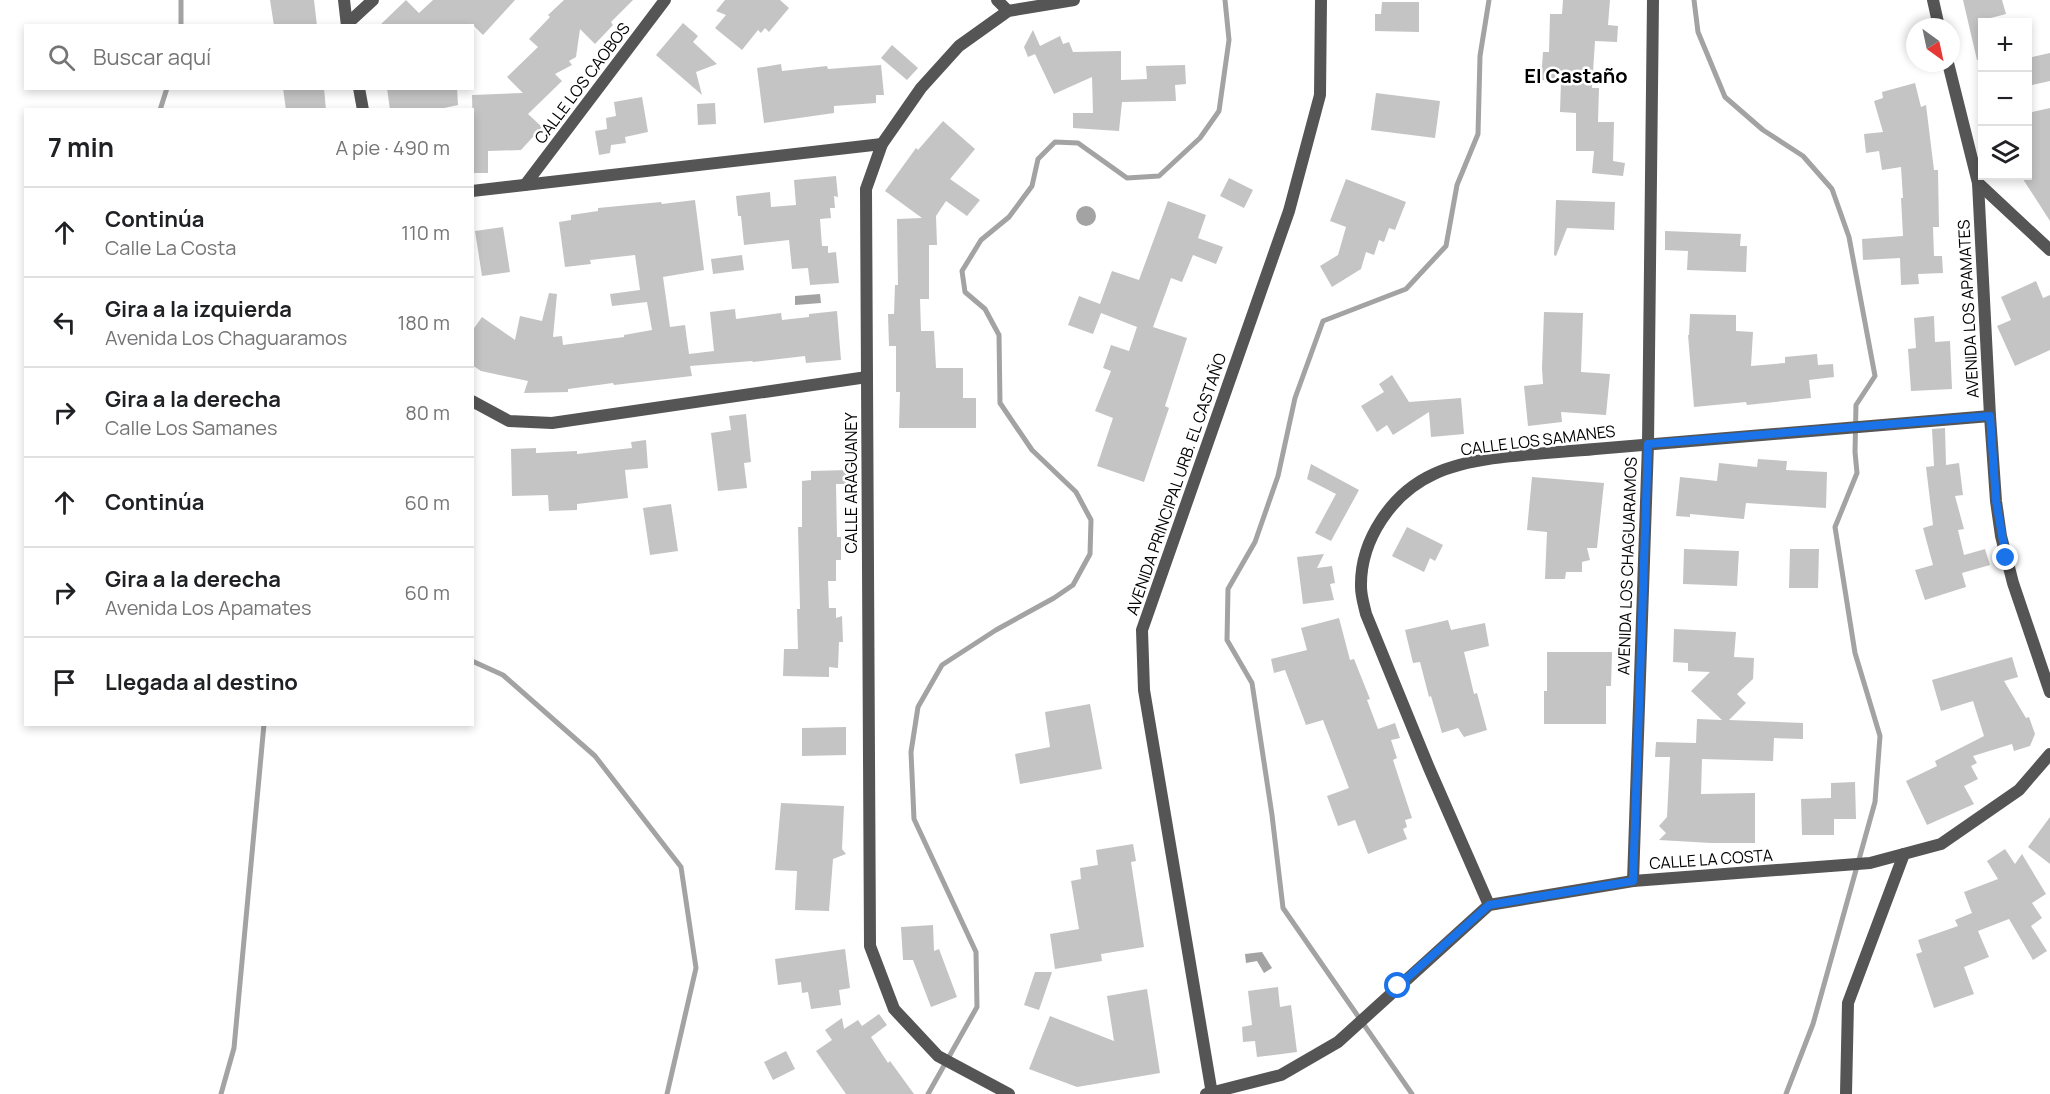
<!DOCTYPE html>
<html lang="es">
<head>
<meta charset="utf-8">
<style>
	:root { --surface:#fff; --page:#f2f2f2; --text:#202124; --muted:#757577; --line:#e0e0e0 }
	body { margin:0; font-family:Manrope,sans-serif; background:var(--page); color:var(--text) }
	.controls { position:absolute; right:18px; top:18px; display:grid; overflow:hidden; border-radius:0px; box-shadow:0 3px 9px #0003 }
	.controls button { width:54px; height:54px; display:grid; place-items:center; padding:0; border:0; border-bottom:2px solid var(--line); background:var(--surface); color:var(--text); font:30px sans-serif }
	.compass { position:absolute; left:1906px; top:18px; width:54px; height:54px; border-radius:50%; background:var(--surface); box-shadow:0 3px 9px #0003; rotate:147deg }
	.stop { position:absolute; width:18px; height:18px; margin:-14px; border:4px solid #1a73e8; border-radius:50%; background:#fff }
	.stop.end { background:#1a73e8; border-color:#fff; box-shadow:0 2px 6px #0008 }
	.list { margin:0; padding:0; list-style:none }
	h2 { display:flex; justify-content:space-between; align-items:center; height:78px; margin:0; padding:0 24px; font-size:26px }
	h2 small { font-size:20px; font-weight:400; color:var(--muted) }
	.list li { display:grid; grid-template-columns:39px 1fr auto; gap:18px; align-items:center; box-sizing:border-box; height:90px; padding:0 24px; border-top:2px solid var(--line) }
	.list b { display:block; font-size:22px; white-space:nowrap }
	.list p { margin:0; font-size:20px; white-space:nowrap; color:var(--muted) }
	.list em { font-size:20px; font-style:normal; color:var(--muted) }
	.icon { flex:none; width:33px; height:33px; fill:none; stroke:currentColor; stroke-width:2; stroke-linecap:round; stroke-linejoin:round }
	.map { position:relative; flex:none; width:2050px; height:1094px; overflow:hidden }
	.search { position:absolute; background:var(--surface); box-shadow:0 3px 9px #0003; left:24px; top:24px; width:450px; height:66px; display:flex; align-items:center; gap:15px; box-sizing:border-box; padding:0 21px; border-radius:0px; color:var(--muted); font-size:22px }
	.panel { position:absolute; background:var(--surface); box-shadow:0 3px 9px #0003; left:24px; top:108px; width:450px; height:618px; border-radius:0px }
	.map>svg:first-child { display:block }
	.water { fill:#a3a3a3 }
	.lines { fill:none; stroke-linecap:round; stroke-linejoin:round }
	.stream { stroke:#a3a3a3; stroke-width:5 }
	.building { fill:#c4c4c4 }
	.street { stroke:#555; stroke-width:12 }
	.route { stroke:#1a73e8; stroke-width:8 }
	.labels { text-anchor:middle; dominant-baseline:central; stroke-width:5; stroke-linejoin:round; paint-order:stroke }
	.street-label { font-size:16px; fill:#000; stroke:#fff }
	.quarter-label { font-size:20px; font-weight:bold; fill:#000; stroke:#fff }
</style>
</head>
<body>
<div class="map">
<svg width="2050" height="1094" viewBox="0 0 2050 1094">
	<rect width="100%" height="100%" fill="#fff"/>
	<g class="water">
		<circle cx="1086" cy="216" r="10"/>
		<path d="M820 294 821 303 795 305V296Z"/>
		<path d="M1262 952 1272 968 1264 973 1257 961 1246 963 1245 954Z"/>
	</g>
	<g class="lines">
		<g class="stream">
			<path d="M1694 0 1698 32 1725 97 1763 130 1803 156 1832 189 1849 237 1875 376 1856 405 1855 452 1857 473 1835 527 1855 653 1880 736 1875 802 1813 1024 1786 1094"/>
			<path d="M181 26V0"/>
			<path d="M160 110 167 88"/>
			<path d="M472 661 503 675 595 756 681 867 696 968 667 1094"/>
			<path d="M221 1094 234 1048 264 724"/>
			<path d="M928 1094 977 1007 976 952 914 819 911 752 918 707 942 665 996 630 1054 598 1073 585 1090 554 1091 520 1076 492 1032 450 1000 403 999 335 985 309 965 292 962 271 981 240 1009 217 1032 186 1038 159 1055 142 1078 143 1127 178 1159 176 1200 138 1219 111 1229 40 1225 0"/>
			<path d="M1412 1094 1283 908 1272 815 1252 683 1227 640 1228 589 1255 542 1278 476 1295 398 1323 321 1406 289 1446 246 1457 185 1478 134 1480 56 1489 0"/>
		</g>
	</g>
	<g class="building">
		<path d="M270 0H314L317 26H274Z"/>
		<path d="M406 0 419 13 433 0H515L483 35 474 26H379Z"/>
		<path d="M564 0H633L611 22 613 25 595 44 580 29 576 57 569 61 572 65 555 74 562 81 528 114 542 127 521 150 488 151V173H474L472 95 523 93 507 77 538 47 529 39 550 17 548 15Z"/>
		<path d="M725 0H780L789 8 769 32 765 28 761 33 758 30 742 50 715 28 726 15 716 11Z"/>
		<path d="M1563 0H1610L1608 25 1618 26 1617 42 1595 41 1592 88H1599L1598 122H1614L1613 161 1625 163 1623 176 1592 173 1594 151H1576V113L1560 112 1561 81 1541 80 1543 52H1549L1550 14H1562Z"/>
		<path d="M1963 0H2002L2006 14 1983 20V59L1977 60Z"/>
		<path d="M1382 2H1419V32L1375 31V14H1381Z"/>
		<path d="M683 23 698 36 693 42 717 64 696 72 702 95 656 55Z"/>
		<path d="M1033 30 1040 46 1060 36 1063 44 1069 42 1073 52 1121 51V80L1147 79 1146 66 1185 65 1186 84 1175 85 1176 101 1122 102 1119 131 1073 128V113H1093L1092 77 1054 94 1035 54 1028 57 1024 47Z"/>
		<path d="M892 45 918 68 907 80 881 58Z"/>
		<path d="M2050 53V81L2028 86V58Z"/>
		<path d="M781 64 782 71 827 66 828 69 881 65 884 95H876V103L834 106V113L764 123 757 68Z"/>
		<path d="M1915 83 1921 107 1926 105 1934 170H1938L1939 227H1933L1934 256H1942L1943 273 1918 274 1919 284 1901 285 1900 258 1863 260 1862 239 1903 236 1901 198H1903L1901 167 1882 170 1879 151 1866 153 1864 134 1883 132 1874 101 1883 98 1882 92Z"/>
		<path d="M283 88H324L326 110H286Z"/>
		<path d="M387 88H457L458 105 435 110H390Z"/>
		<path d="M1376 93 1440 101 1435 138 1371 130Z"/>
		<path d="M642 97 648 132 625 137 626 143 611 145 610 153 599 155 595 131 607 129 606 118 616 116 614 102Z"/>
		<path d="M715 103 716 124 698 125 697 104Z"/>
		<path d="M2050 108V221L2021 176H2028V113Z"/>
		<path d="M943 121 975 149 950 179 980 200 967 216 946 201 936 216 937 245H929V299H920L921 331H934L936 368H963V398H976V428H899L900 392H896V346H889L888 314H894L895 285H898L897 219 922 218 885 191 916 148 918 150Z"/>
		<path d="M836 176 838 197 834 196 835 208H830L831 218 820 219 822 246H828V253L836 252 839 283 810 285 808 268 792 269 789 240 744 245 741 216H738L736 196 770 192 771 207 796 205 794 180Z"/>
		<path d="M1229 178 1253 190 1244 208 1220 196Z"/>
		<path d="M1346 179 1406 202 1395 230 1389 228 1384 242 1379 240 1374 255 1366 252 1361 269 1332 287 1320 266 1338 255 1346 227 1330 221Z"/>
		<path d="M695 200 704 270 663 277 670 327 685 325 689 354 714 351 710 312 735 309 736 319 781 313 782 320 809 317V314L837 311 841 360 806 363 805 356 753 362 752 361 690 366 692 376 614 385 613 383 568 389V392L524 393 528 381 481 371 472 365V331L482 317 515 340 520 316 542 321 549 293 557 294 553 337 562 336 563 345 624 337V335L652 330 647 302 612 306 610 294 640 290 635 255 590 260 591 264 565 267 559 222 571 220V215L598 211V208L661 202 662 204Z"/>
		<path d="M1556 200 1615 202 1614 230 1567 228 1556 256 1554 255Z"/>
		<path d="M1168 201 1206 215 1198 238 1223 247 1216 264 1193 255 1182 282 1171 278 1153 327 1187 338 1165 406 1169 408 1144 482 1097 466 1113 418 1095 411 1111 371 1103 368 1111 345 1129 351 1137 327 1101 313 1093 334 1068 325 1079 296 1100 304 1112 271 1139 280Z"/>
		<path d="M503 227 510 272 482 276 475 231Z"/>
		<path d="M1665 231 1741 234 1740 246H1747L1746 272 1687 270 1688 251 1665 250Z"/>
		<path d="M742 255 744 270 713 274 711 259Z"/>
		<path d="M2036 281 2043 298 2050 295V350L2015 366 1997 326 2011 320 2001 297Z"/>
		<path d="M1544 312 1583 313 1581 372 1610 374 1606 415 1561 412 1562 422 1528 426 1524 386 1543 384 1542 368Z"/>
		<path d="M1690 314 1736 315V331L1753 332 1751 366 1785 363V357L1817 354 1818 365 1833 364 1834 377 1809 380 1811 398 1747 405 1746 402 1694 407 1688 335H1689Z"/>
		<path d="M1934 316 1935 342 1950 341 1952 389 1911 391 1908 349 1916 348 1914 318Z"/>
		<path d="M1392 375 1409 402 1461 398 1464 434 1431 437 1429 412 1393 435 1387 425 1377 432 1361 406 1384 392 1379 384Z"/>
		<path d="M746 414 751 462 744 463 747 488 718 491 711 433 731 430 729 416Z"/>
		<path d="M1945 428 1946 465 1959 463 1963 495 1955 496 1964 529 1958 530 1964 555 1985 549 1990 565 1962 573 1966 587 1925 600 1915 570 1933 565 1923 528 1933 525 1926 467 1934 466 1932 429Z"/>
		<path d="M646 440 648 468 625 470 628 498 577 504V510L549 511 548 495 512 496 511 449 536 448V453L577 451V454L632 448 631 442Z"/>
		<path d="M1758 459 1787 461 1786 470 1827 472 1826 508 1746 503 1744 519 1690 514V517L1676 516 1680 477 1717 481 1719 463 1757 467Z"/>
		<path d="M1311 464 1359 490 1331 541 1315 533 1336 494 1307 479Z"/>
		<path d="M848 470V484H836L837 537H841V560H836V581H828L829 608H836V618L842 616 843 642H839L838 668 829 667V677L783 676 784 649H798L797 609H800L798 527H802V481L811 480V471Z"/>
		<path d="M1532 477 1604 483 1597 548H1587L1590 560 1582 562V572H1566L1565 579H1545L1547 532 1527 530Z"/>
		<path d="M671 504 678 551 650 555 643 508Z"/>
		<path d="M1407 527 1443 545 1435 561 1430 558 1424 572 1392 556Z"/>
		<path d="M1684 549 1739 551 1737 586 1683 584Z"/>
		<path d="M1790 549H1819L1818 588H1789Z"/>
		<path d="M1324 554 1317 568 1332 566 1335 583 1330 584 1334 600 1303 604 1297 557Z"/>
		<path d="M1339 618 1350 660 1354 659 1370 699 1367 700 1378 729 1395 723 1400 738 1391 740 1397 758 1393 760 1412 818 1405 820 1407 827 1403 829 1407 839 1368 854 1355 820 1338 826 1327 796 1349 788 1323 720 1306 725 1285 670 1274 673 1271 659 1307 650 1301 628Z"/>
		<path d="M1448 620 1451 630 1485 623 1489 646 1464 652 1474 694 1477 693 1487 730 1464 737 1458 728 1442 733 1431 696 1429 697 1420 662 1413 663 1405 630Z"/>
		<path d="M1674 629 1736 632 1734 657 1754 658 1753 679 1737 694 1746 703 1729 720 1803 723V739L1774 738 1773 761 1702 759 1701 794 1755 793V843H1711L1659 840 1666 833 1659 826 1667 817 1670 757H1655L1656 742 1696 743 1697 719 1722 720 1691 691 1710 672 1688 671V663L1673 662Z"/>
		<path d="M1547 652H1612L1611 686H1606V724H1544V691H1547Z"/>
		<path d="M2012 657 2018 677 2004 681 2026 718 2029 717 2035 734 2030 746 2014 751 2012 744 1973 756 1977 763 1971 766 1978 779 1964 786 1974 804 1927 825 1906 781 1937 766 1935 761 1984 736 1973 701 1941 711 1932 680Z"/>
		<path d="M1090 704 1102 769 1020 784 1015 754 1050 747 1045 712Z"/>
		<path d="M846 727V755L802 756V728Z"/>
		<path d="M1855 782 1856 819H1834V835H1802L1801 799 1831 798V783Z"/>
		<path d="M781 803 844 806 842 849 846 854 833 859 829 911 795 910 797 871 775 870Z"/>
		<path d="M2050 817V864L2028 847Z"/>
		<path d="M1133 844 1136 861 1131 862 1144 947 1101 954 1102 961 1055 969 1050 934 1079 929 1071 881 1081 879 1080 868 1098 865 1096 850Z"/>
		<path d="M2005 849 2015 864 2022 854 2046 894 2032 903 2042 918 2031 926 2047 951 2033 960 2009 919 1978 931 1989 957 1964 967 1974 994 1934 1008 1916 954 1922 952 1918 940 1958 926 1955 920 1972 913 1964 892 1998 879 1987 861Z"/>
		<path d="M933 925 934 951 939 949 957 997 931 1007 913 960H903L901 927Z"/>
		<path d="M845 949 850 988 839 990 841 1005 811 1009 808 992 802 993 801 982 778 985 775 959Z"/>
		<path d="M1035 972H1052L1039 1010 1024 1005Z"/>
		<path d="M1278 987 1280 1007 1291 1005 1297 1052 1257 1057 1255 1041 1243 1042 1242 1027 1252 1025 1248 991Z"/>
		<path d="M1147 989 1160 1073 1077 1087 1029 1069 1050 1016 1114 1041 1107 996Z"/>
		<path d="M879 1014 887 1025 871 1037 888 1063 890 1061 914 1094H846L816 1051 832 1040 825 1030 842 1018 844 1029 858 1020 862 1026Z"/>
		<path d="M786 1051 795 1069 773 1080 764 1062Z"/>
	</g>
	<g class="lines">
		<g class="street">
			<path d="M344 0 347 26"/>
			<path d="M997 0 1008 11"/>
			<path d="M1933 0 1939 27"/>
			<path d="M347 24 373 0"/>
			<path d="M1948 63 1978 183 1990 416 1996 501 2001 536 2013 583 2050 692"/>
			<path d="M359 88 363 110"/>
			<path d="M1978 183 2050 250"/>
			<path d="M525 185 665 0"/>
			<path d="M472 191 882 144"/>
			<path d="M472 401 509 421 552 423 867 377"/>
			<path d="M1633 881 1648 444 1653 0"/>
			<path d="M1489 905 1429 768 1366 614C1364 605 1361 596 1361 587 1360 540 1392 493 1434 474 1476 454 1547 454 1595 449 1726 437 1858 427 1990 416"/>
			<path d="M1009 1094 938 1056 894 1009 870 946 866 189 882 144 921 88 959 46 1008 11 1074 0"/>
			<path d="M1206 1094 1281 1075 1338 1042 1489 905 1633 881 1870 863 1941 844 2019 790 2050 754"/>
			<path d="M1212 1094 1144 690 1142 630 1289 211 1320 95 1321 0"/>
			<path d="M1846 1094 1848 1003 1904 854"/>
		</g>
	</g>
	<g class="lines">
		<path class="route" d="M1398 986 1489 905 1633 881 1648 444 1990 416 1996 501 2006 558"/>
	</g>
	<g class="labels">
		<g class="street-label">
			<text transform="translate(582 83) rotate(-53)">CALLE LOS CAOBOS</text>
			<text transform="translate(1968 309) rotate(-93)">AVENIDA LOS APAMATES</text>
			<text transform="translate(1538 440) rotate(-7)">CALLE LOS SAMANES</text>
			<text transform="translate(851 483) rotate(-90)">CALLE ARAGUANEY</text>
			<text transform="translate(1176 484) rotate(-71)">AVENIDA PRINCIPAL URB. EL CASTAÑO</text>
			<text transform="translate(1627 566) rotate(-88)">AVENIDA LOS CHAGUARAMOS</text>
			<text transform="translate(1711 859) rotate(-4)">CALLE LA COSTA</text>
		</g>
		<g class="quarter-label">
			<text x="1576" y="75">El Castaño</text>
		</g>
	</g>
</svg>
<div class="controls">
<button>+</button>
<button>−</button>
<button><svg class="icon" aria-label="layers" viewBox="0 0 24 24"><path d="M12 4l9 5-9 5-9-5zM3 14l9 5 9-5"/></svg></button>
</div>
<svg class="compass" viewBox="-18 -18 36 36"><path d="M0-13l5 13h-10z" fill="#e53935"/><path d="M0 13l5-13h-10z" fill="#757577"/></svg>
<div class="stop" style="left:1398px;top:986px"></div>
<div class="stop end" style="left:2006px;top:558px"></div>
<div class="search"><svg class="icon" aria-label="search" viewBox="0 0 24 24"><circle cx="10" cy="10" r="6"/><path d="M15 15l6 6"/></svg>Buscar aquí</div>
<section class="panel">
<h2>7 min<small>A pie · 490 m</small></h2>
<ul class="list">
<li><svg class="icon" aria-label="ahead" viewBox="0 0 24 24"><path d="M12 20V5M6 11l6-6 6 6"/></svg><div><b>Continúa</b><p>Calle La Costa</p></div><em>110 m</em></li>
<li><svg class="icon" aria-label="left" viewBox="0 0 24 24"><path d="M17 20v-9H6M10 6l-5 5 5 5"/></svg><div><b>Gira a la izquierda</b><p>Avenida Los Chaguaramos</p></div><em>180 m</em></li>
<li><svg class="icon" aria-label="right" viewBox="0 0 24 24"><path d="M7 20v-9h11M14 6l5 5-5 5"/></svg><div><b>Gira a la derecha</b><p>Calle Los Samanes</p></div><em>80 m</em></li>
<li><svg class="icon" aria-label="ahead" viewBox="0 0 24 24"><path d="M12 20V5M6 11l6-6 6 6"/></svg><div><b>Continúa</b></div><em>60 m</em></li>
<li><svg class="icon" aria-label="right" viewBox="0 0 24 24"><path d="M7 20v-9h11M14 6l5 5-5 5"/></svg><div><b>Gira a la derecha</b><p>Avenida Los Apamates</p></div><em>60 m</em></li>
<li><svg class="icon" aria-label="arrive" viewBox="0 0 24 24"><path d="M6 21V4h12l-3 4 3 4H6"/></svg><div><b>Llegada al destino</b></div></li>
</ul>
</section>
</div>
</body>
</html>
